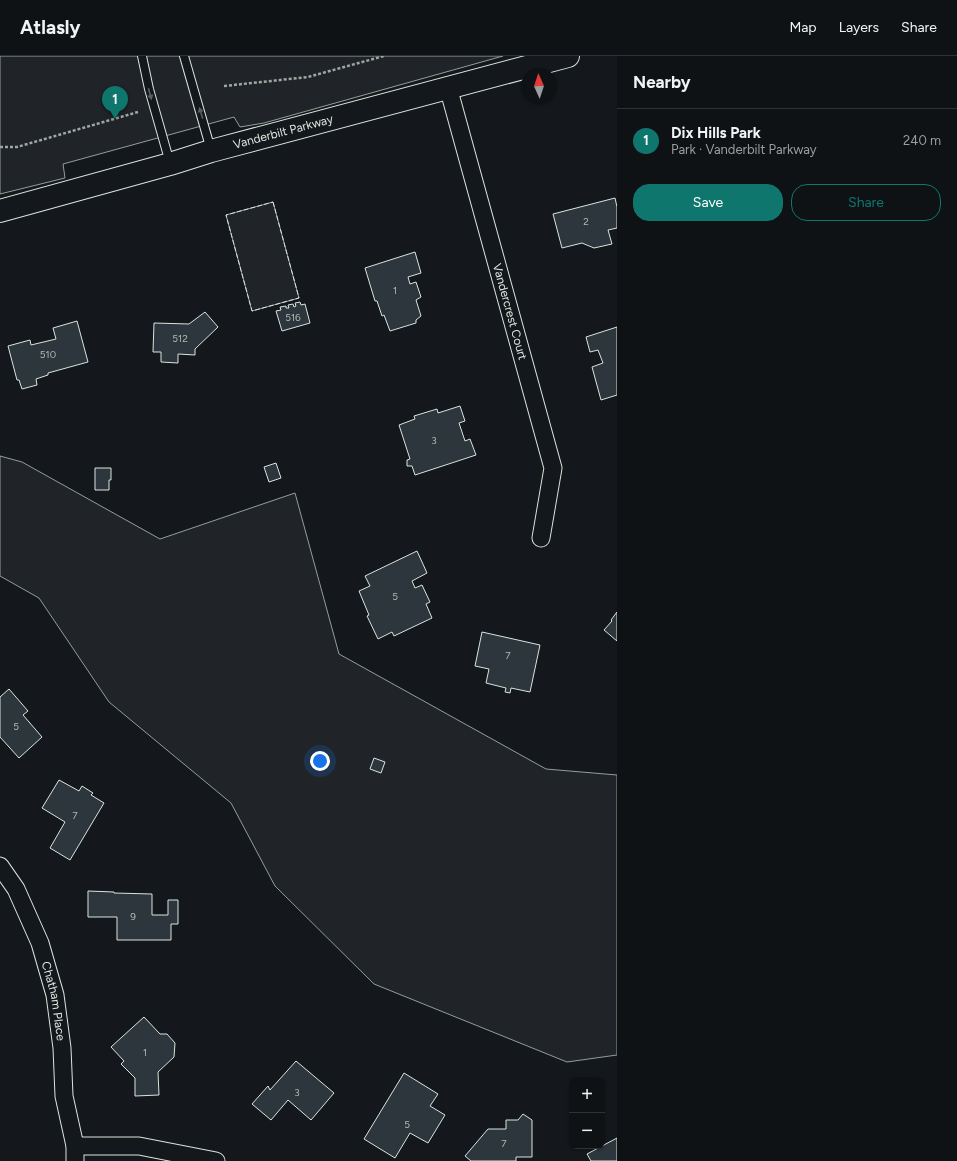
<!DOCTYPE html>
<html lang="en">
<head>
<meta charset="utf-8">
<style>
	:root { --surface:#0f1215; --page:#1d2022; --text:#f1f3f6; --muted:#9b9ea0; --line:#2f3234; --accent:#0f766e }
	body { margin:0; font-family:Figtree,sans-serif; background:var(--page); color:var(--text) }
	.controls { position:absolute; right:12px; bottom:12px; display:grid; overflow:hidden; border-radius:8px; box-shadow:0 1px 3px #0004 }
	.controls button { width:36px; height:36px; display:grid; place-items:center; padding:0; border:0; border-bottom:1px solid var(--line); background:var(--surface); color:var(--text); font:20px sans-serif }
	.compass { position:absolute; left:521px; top:12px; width:36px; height:36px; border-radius:50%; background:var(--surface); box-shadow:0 1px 3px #0004; rotate:357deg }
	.you { position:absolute; left:320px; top:705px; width:14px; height:14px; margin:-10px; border:3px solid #fff; border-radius:50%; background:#1a73e8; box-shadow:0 0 0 6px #1a73e833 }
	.badge { display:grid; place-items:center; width:26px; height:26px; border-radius:50%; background:var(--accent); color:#fff; font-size:13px; font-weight:700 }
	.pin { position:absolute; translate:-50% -33px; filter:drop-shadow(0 1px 2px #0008) }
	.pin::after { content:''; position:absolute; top:21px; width:14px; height:12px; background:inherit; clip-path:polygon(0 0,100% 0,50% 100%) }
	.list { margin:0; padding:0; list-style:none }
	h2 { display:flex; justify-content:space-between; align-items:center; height:52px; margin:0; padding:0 16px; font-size:17px }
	h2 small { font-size:13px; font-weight:400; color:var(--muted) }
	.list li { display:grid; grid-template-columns:26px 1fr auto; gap:12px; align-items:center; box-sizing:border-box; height:64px; padding:0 16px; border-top:1px solid var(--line) }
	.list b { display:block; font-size:15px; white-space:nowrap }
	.list p { margin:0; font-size:13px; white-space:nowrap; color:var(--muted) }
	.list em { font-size:13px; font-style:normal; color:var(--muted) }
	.actions { display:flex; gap:8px; padding:12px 16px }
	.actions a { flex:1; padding:9px 0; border:1px solid var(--accent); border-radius:16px; text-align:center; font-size:14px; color:var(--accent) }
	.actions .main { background:var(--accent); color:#fff }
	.map { position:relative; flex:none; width:617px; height:1105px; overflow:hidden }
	header { display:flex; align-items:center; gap:24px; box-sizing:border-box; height:56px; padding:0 20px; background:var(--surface); border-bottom:1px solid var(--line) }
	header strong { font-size:19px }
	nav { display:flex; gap:22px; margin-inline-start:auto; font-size:14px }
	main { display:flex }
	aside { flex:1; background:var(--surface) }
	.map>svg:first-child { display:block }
	.green { fill:#202428; stroke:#939e99 }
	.building { fill:#2c363c; stroke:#d8e6dc }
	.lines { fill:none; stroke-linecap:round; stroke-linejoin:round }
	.service-casing { stroke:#d8e6dc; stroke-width:10 }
	.minor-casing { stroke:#d8e6dc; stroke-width:19 }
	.secondary-casing { stroke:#d8e6dc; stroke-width:24 }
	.path { stroke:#9da8a2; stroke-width:2.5; stroke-dasharray:3 2; stroke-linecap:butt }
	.service { stroke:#14181c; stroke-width:8 }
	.minor { stroke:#14181c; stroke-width:17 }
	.secondary { stroke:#14181c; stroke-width:22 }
	.fence { stroke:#d8e6dc; stroke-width:1; stroke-dasharray:5 2; stroke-linecap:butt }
	.oneway { fill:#59605f }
	.labels { text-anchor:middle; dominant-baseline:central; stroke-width:3; stroke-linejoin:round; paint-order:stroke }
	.number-label { font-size:10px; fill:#adbab4 }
	.street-label { font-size:12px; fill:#d8e6dc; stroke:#14181c }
</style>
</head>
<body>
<header>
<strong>Atlasly</strong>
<nav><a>Map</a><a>Layers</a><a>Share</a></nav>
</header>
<main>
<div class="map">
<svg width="617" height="1105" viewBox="0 0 617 1105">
	<rect width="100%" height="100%" fill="#14181c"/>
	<g class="green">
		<path d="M0 0H503L264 67 240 71 234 61 63 108 65 122 0 138Z"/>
		<path d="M273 146 299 242 252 255 226 159Z"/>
		<path d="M0 400 22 406 160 483 295 437 339 598 546 713 617 719V999L567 1006 374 928 275 830 231 747 109 646 39 542 0 520Z"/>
	</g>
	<g class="building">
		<path d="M615 142 617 151V172L608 174 612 188 594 192 582 187 562 192 553 158Z"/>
		<path d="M415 196 421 217 408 221 410 228 416 226 421 241 416 244 421 260 416 264V267L390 275 384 259 382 260 377 245H375L365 212Z"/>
		<path d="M300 246 301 249 305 248 310 267 282 275 276 255 281 254 280 251 286 250V252H289L288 249 293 248 294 251 296 250 295 247Z"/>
		<path d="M205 256 218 271 195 293V299L178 298V307L161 306V296H153L154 267 189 268Z"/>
		<path d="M77 265 88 306 48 317V319L36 323 37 329 22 333 19 324H17L8 290 30 284 31 289 56 283 53 272Z"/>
		<path d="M617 271V339L601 344 592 311 603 307 598 294 590 296 586 281Z"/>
		<path d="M460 350 465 365 459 367 465 385 470 383 476 399 415 419 412 410H407V404L410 403 399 369 415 363 414 360 437 353 438 357Z"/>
		<path d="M276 407 281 422 269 426 264 411Z"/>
		<path d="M95 412H111V424H109V434H95Z"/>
		<path d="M417 495 427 517 412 525 415 532 422 529 430 546 426 548 432 562 394 580 392 576 378 583 367 560 369 559 359 535 370 530 365 520Z"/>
		<path d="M617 556V585L604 574 612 565 611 564Z"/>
		<path d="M482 576 540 589 530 636 511 632 510 637 505 636 506 632 486 627 489 613 475 610Z"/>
		<path d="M9 633 28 655 23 659 42 681 19 702 0 681V641Z"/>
		<path d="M374 702 385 706 381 717 370 713Z"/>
		<path d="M59 724 79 735 82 730 93 737 91 739 104 747 70 804 50 792 65 766 42 752Z"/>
		<path d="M88 835 114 836V837L152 838V859H168V844H178V868H171V884H117V861H88Z"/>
		<path d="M144 961 160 978H167L175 987 174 1001 158 1016 159 1039 135 1040V1022L121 1008 124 1005 111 991Z"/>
		<path d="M296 1005 334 1037 311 1064 288 1044 271 1064 252 1048 268 1030 270 1034Z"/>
		<path d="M404 1017 438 1038 430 1050 445 1059 428 1087 410 1077 395 1102 364 1083Z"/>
		<path d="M523 1058 532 1064V1101H516V1105H471L465 1100 488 1073H506V1064H518Z"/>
		<path d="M617 1082V1105H591L587 1098Z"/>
	</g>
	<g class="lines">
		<defs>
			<g id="service">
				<path d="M142 0 149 33 170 107"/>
				<path d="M184 0 211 94"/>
			</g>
			<g id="minor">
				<path id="s1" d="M448 31 553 412 541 482"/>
				<path id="s2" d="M0 810 16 833 40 887 55 939 62 992 64 1040 75 1090V1105"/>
				<path d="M75 1090H139L216 1105"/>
			</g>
			<g id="secondary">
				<path id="s3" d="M0 155 170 108 211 95 568 0"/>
			</g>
		</defs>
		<use href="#service" class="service-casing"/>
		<use href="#minor" class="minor-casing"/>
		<use href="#secondary" class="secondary-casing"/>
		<g class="path">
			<path d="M224 30 308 21 384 0"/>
			<path d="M0 91H17L138 56"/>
		</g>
		<use href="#service" class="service"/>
		<use href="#minor" class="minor"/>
		<use href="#secondary" class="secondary"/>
		<path class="fence" d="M273 146 299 242 252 255 226 159Z"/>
	</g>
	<defs><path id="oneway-solid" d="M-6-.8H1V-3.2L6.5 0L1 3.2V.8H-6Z"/></defs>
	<g class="oneway">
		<use href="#oneway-solid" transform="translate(150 38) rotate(75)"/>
		<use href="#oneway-solid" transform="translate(201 57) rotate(-106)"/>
	</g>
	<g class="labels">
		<g class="number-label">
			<text x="586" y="165">2</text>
			<text x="395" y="234">1</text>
			<text x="293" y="261">516</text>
			<text x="180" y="282">512</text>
			<text x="48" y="298">510</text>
			<text x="434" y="384">3</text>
			<text x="395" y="540">5</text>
			<text x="508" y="599">7</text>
			<text x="16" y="670">5</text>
			<text x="75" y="759">7</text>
			<text x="133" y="860">9</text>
			<text x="145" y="996">1</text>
			<text x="297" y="1036">3</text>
			<text x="407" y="1068">5</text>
			<text x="504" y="1087">7</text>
		</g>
		<g class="street-label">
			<text stroke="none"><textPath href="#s3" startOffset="294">Vanderbilt Parkway</textPath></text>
			<text stroke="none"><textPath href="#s1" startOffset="233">Vandercrest Court</textPath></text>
			<text stroke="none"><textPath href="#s2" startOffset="147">Chatham Place</textPath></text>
		</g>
	</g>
</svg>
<div class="controls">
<button>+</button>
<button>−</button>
</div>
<svg class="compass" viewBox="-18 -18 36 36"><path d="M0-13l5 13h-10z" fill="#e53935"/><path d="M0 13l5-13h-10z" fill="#9b9ea0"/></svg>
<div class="you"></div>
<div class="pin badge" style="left:115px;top:63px">1</div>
</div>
<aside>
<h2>Nearby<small></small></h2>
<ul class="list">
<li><span class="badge">1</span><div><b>Dix Hills Park</b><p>Park · Vanderbilt Parkway</p></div><em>240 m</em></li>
</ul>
<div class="actions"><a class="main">Save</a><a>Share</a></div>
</aside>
</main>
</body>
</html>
